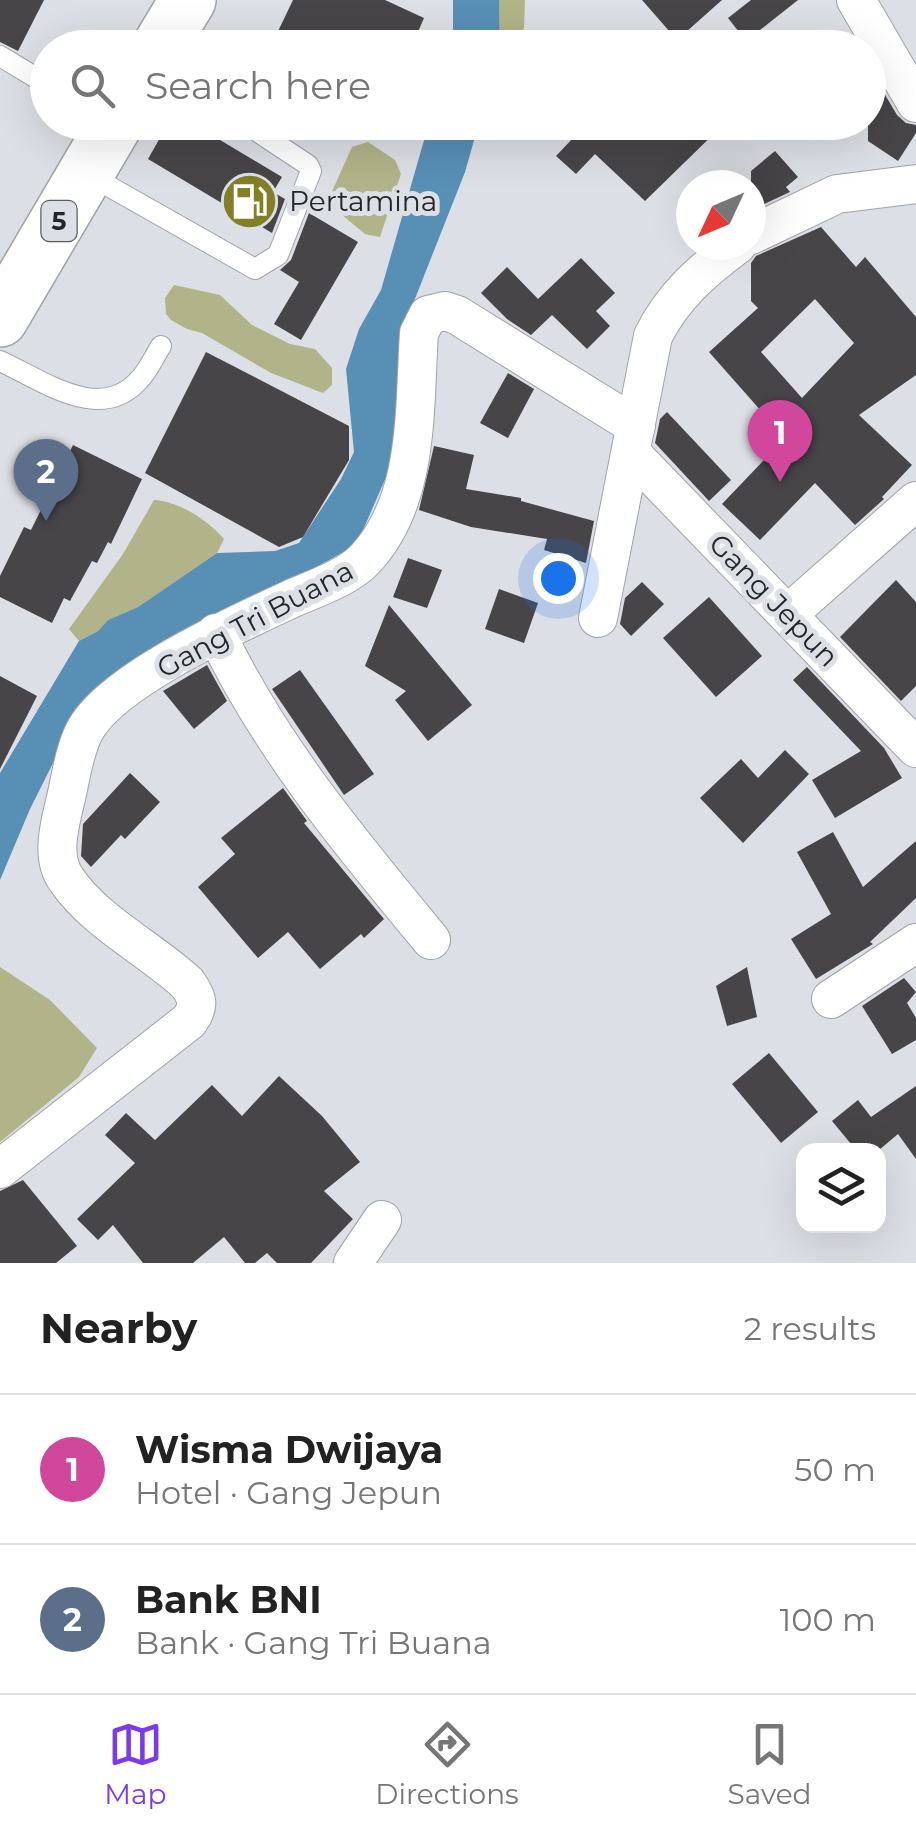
<!DOCTYPE html>
<html lang="en">
<head>
<meta charset="utf-8">
<style>
	:root { --surface:#fff; --page:#f2f2f2; --text:#222; --muted:#767676; --line:#e0e0e0; --accent:#7c3aed }
	body { margin:0; font-family:Montserrat,sans-serif; background:var(--page); color:var(--text) }
	.controls { position:absolute; right:30px; bottom:30px; display:grid; overflow:hidden; border-radius:20px; box-shadow:0 10px 40px #0002 }
	.controls button { width:90px; height:90px; display:grid; place-items:center; padding:0; border:0; border-bottom:2px solid var(--line); background:var(--surface); color:var(--text); font:50px sans-serif }
	.compass { position:absolute; left:676px; top:170px; width:90px; height:90px; border-radius:50%; background:var(--surface); box-shadow:0 10px 40px #0002; rotate:226deg }
	.you { position:absolute; left:558px; top:578px; width:35px; height:35px; margin:-25px; border:8px solid #fff; border-radius:50%; background:#1a73e8; box-shadow:0 0 0 15px #1a73e833 }
	.badge { display:grid; place-items:center; width:65px; height:65px; border-radius:50%; background:var(--accent); color:#fff; font-size:32px; font-weight:700 }
	.pin { position:absolute; translate:-50% -82px; filter:drop-shadow(0 2px 5px #0008) }
	.pin::after { content:''; position:absolute; top:52px; width:35px; height:30px; background:inherit; clip-path:polygon(0 0,100% 0,50% 100%) }
	.list { margin:0; padding:0; list-style:none }
	h2 { display:flex; justify-content:space-between; align-items:center; height:130px; margin:0; padding:0 40px; font-size:42px }
	h2 small { font-size:32px; font-weight:400; color:var(--muted) }
	.list li { display:grid; grid-template-columns:65px 1fr auto; gap:30px; align-items:center; box-sizing:border-box; height:150px; padding:0 40px; border-top:2px solid var(--line) }
	.list b { display:block; font-size:38px; white-space:nowrap }
	.list p { margin:0; font-size:32px; white-space:nowrap; color:var(--muted) }
	.list em { font-size:32px; font-style:normal; color:var(--muted) }
	.icon { flex:none; width:55px; height:55px; fill:none; stroke:currentColor; stroke-width:2; stroke-linecap:round; stroke-linejoin:round }
	.map { position:relative; flex:none; width:916px; height:1263px; overflow:hidden }
	.search { position:absolute; background:var(--surface); box-shadow:0 10px 40px #0002; left:30px; right:30px; top:30px; height:110px; display:flex; align-items:center; gap:25px; box-sizing:border-box; padding:0 35px; border-radius:55px; color:var(--muted); font-size:38px }
	.sheet { height:430px; background:var(--surface) }
	nav { display:flex; justify-content:space-around; align-items:center; box-sizing:border-box; height:140px; border-top:2px solid var(--line); background:var(--surface); font-size:28px; color:var(--muted) }
	nav a { display:grid; justify-items:center; gap:5px }
	nav .on { color:var(--accent) }
	.map>svg:first-child { display:block }
	.green { fill:#b1b488 }
	.water { fill:#588fb5 }
	.building { fill:#484549; fill-rule:evenodd }
	.lines { fill:none; stroke-linecap:round; stroke-linejoin:round }
	.lane-casing { stroke:#9fa2a8; stroke-width:22 }
	.street-casing { stroke:#9fa2a8; stroke-width:40 }
	.highway-casing { stroke:#9fa2a8; stroke-width:58 }
	.lane { stroke:#fff; stroke-width:20 }
	.street { stroke:#fff; stroke-width:38 }
	.highway { stroke:#fff; stroke-width:55 }
	.labels { text-anchor:middle; dominant-baseline:central; stroke-width:10; stroke-linejoin:round; paint-order:stroke }
	.shield { fill:#dddfe6; stroke:#5c5d60; stroke-width:2.5 }
	.shield-label { font-size:25px; font-weight:bold; fill:#242527 }
	.poi-label { font-size:28px; fill:#242527; stroke:#dddfe6; text-anchor:start }
	.street-label { font-size:28px; fill:#242527; stroke:#dddfe6 }
</style>
</head>
<body>
<div class="map">
<svg width="916" height="1263" viewBox="0 0 916 1263">
	<rect width="100%" height="100%" fill="#dddfe6"/>
	<g class="green">
		<path d="M499 0H525L524 28 514 47H500Z"/>
		<path d="M368 142 395 160 401 174 380 237 365 234 330 205 333 189 352 147Z"/>
		<path d="M174 285 220 295 252 325 290 344 315 349 332 368V385L323 393 271 373 202 333 187 329 171 320 166 314 165 298Z"/>
		<path d="M154 500C178 501 208 520 224 539L217 553 138 607 108 620 98 631 79 641 69 629 123 554Z"/>
		<path d="M0 967 50 1000 97 1048 79 1077 0 1142Z"/>
	</g>
	<g class="water">
		<path d="M453 0H499L500 47H448L453 29Z"/>
		<path d="M429 123H479L465 172 407 319 393 461 360 537 349 549 300 576 213 615 130 666 77 715 30 809 0 880V773L79 641 98 631 108 620 138 607 217 553 275 551 299 543 341 479 354 452 346 369 359 329 381 290Z"/>
	</g>
	<g class="building">
		<path d="M0 0H44L18 51 0 42Z"/>
		<path d="M293 0H385L424 18 411 48H270Z"/>
		<path d="M642 0H722L677 40Z"/>
		<path d="M751 0H798L746 41 728 18Z"/>
		<path d="M871 71 897 115 906 123 916 125V133L898 161 868 141V72Z"/>
		<path d="M169 122H190L282 177 273 192 285 199 272 233 148 159Z"/>
		<path d="M561 122H726L645 201 595 154 576 174 556 156 575 136Z"/>
		<path d="M775 151 798 177 786 187 790 192 751 210V171Z"/>
		<path d="M309 213 358 242 301 340 274 324 299 282 280 270 291 260Z"/>
		<path d="M821 227 856 267 865 257 916 317V375L859 415 912 465 882 497 884 499 855 525 815 483 760 540 722 504 785 438 709 352 758 308 751 301V263L756 256ZM815 299 854 343 802 398 761 352Z"/>
		<path d="M581 258 615 293 596 311 610 326 587 349 552 315 531 335 507 319 481 293 507 267 538 299Z"/>
		<path d="M206 352 349 426V460L303 537 279 547 145 473Z"/>
		<path d="M508 373 534 389 508 438 480 423Z"/>
		<path d="M667 412 731 480 709 501 655 443 660 419Z"/>
		<path d="M73 445 142 479 111 544 108 542 97 563 92 561 70 601 64 598 52 623 0 597V576L24 527 31 530Z"/>
		<path d="M434 446 474 455 466 489 521 498V501L594 521 586 563 544 550 547 539 471 527 419 510Z"/>
		<path d="M408 558 442 570 427 608 393 597Z"/>
		<path d="M896 580 916 602V686L901 701 840 637Z"/>
		<path d="M642 582 664 604 631 636 620 624 625 598Z"/>
		<path d="M499 589 538 603 524 643 485 629Z"/>
		<path d="M709 597 762 656 716 697 663 638Z"/>
		<path d="M389 605 472 705 428 741 395 700 406 691 365 666Z"/>
		<path d="M207 665 227 701 194 729 163 691Z"/>
		<path d="M807 667 884 748 902 778 835 818 812 780 861 751 793 680Z"/>
		<path d="M300 670 374 774 344 795 272 689Z"/>
		<path d="M0 676 37 696 0 769Z"/>
		<path d="M785 750 809 774 743 843 700 798 741 759 758 778Z"/>
		<path d="M130 773 160 802 125 839 121 835 91 867 81 856 83 824Z"/>
		<path d="M283 788 307 821 304 823 384 919 364 938 361 934 320 969 288 932 258 958 198 887 235 854 221 838Z"/>
		<path d="M833 832 863 887 916 841V898L870 942 873 944 816 979 791 939 831 914 797 852Z"/>
		<path d="M747 967 757 1017 727 1026 716 986Z"/>
		<path d="M904 978 916 992 907 1003 916 1018V1040L892 1054 862 1006Z"/>
		<path d="M769 1053 818 1112 781 1143 732 1084Z"/>
		<path d="M279 1076 322 1116 360 1162 324 1191 353 1219 311 1263H277L267 1253 255 1263H245L224 1237 193 1263H143L113 1225 98 1240 77 1219 135 1163 105 1135 126 1113 155 1140 212 1085 242 1116Z"/>
		<path d="M916 1086V1159L898 1134 879 1150H856L832 1121 858 1100 871 1117Z"/>
		<path d="M23 1180 77 1246 56 1263H0V1191Z"/>
	</g>
	<g class="lines">
		<defs>
			<g id="lane">
				<path d="M0 56 48 85"/>
				<path d="M89 175 255 269 278 255 311 171 308 165 243 122"/>
				<path d="M0 361C42 380 100 424 139 380 148 371 154 357 161 346"/>
			</g>
			<g id="street">
				<path d="M856 0 916 103"/>
				<path d="M751 235 837 194 916 184"/>
				<path d="M631 453 916 748"/>
				<path d="M788 614 916 501"/>
				<path d="M598 618 653 336C673 296 702 271 737 245"/>
				<path d="M216 633C271 748 350 842 431 940"/>
				<path d="M831 999 916 943"/>
				<path d="M0 1169 189 1021C200 1006 198 998 187 983 149 948 95 922 66 879 50 857 60 823 66 798 71 776 74 752 84 732 109 681 241 622 293 598 316 588 349 577 366 558 420 499 414 408 419 333L428 315 445 311 457 315 636 426"/>
				<path d="M353 1263 382 1220"/>
			</g>
			<g id="highway">
				<path d="M159 48 188 0"/>
				<path d="M0 319 116 122"/>
			</g>
		</defs>
		<use href="#lane" class="lane-casing"/>
		<use href="#street" class="street-casing"/>
		<use href="#highway" class="highway-casing"/>
		<use href="#lane" class="lane"/>
		<use href="#street" class="street"/>
		<use href="#highway" class="highway"/>
	</g>
	<defs>
		<symbol id="fuel-disc" viewBox="-11 -11 22 22"><circle r="9.5" fill="#827f26" stroke="#dddfe6"/><path d="M-5.5-6h7V0h2V4h1.3V-2.5L3-4.5l.8-.8L6-3V5H2.5V1h-1V6h-7ZM-4.2-4.7v3.2H.2V-4.7Z" fill="#fff"/></symbol>
	</defs>
	<g fill-rule="evenodd">
		<use href="#fuel-disc" x="218" y="170" width="63" height="63"/>
	</g>
	<g class="labels">
		<rect class="shield" x="41.5" y="201" width="35" height="40" rx="8"/>
		<g class="shield-label">
			<text x="59" y="221">5</text>
		</g>
		<g class="poi-label">
			<text x="289" y="201">Pertamina</text>
		</g>
		<g class="street-label">
			<text transform="translate(774 600) rotate(46)">Gang Jepun</text>
			<text transform="translate(255 619) rotate(-28)">Gang Tri Buana</text>
		</g>
	</g>
</svg>
<div class="controls">
<button><svg class="icon" aria-label="layers" viewBox="0 0 24 24"><path d="M12 4l9 5-9 5-9-5zM3 14l9 5 9-5"/></svg></button>
</div>
<svg class="compass" viewBox="-18 -18 36 36"><path d="M0-13l5 13h-10z" fill="#e53935"/><path d="M0 13l5-13h-10z" fill="#767676"/></svg>
<div class="you"></div>
<div class="pin badge" style="left:780px;top:482px;background:#d1479c">1</div>
<div class="pin badge" style="left:46px;top:521px;background:#5c6f8a">2</div>
<div class="search"><svg class="icon" aria-label="search" viewBox="0 0 24 24"><circle cx="10" cy="10" r="6"/><path d="M15 15l6 6"/></svg>Search here</div>
</div>
<section class="sheet">
<h2>Nearby<small>2 results</small></h2>
<ul class="list">
<li><span class="badge" style="background:#d1479c">1</span><div><b>Wisma Dwijaya</b><p>Hotel · Gang Jepun</p></div><em>50 m</em></li>
<li><span class="badge" style="background:#5c6f8a">2</span><div><b>Bank BNI</b><p>Bank · Gang Tri Buana</p></div><em>100 m</em></li>
</ul>
</section>
<nav>
<a class="on"><svg class="icon" aria-label="map" viewBox="0 0 24 24"><path d="M3 6l6-2 6 2 6-2v14l-6 2-6-2-6 2zM9 4v14M15 6v14"/></svg>Map</a>
<a><svg class="icon" aria-label="directions" viewBox="0 0 24 24"><path d="M12 3l9 9-9 9-9-9zM9 14v-3h6M13 9l2 2-2 2"/></svg>Directions</a>
<a><svg class="icon" aria-label="saved" viewBox="0 0 24 24"><path d="M7 4h10v16l-5-4-5 4z"/></svg>Saved</a>
</nav>
</body>
</html>
